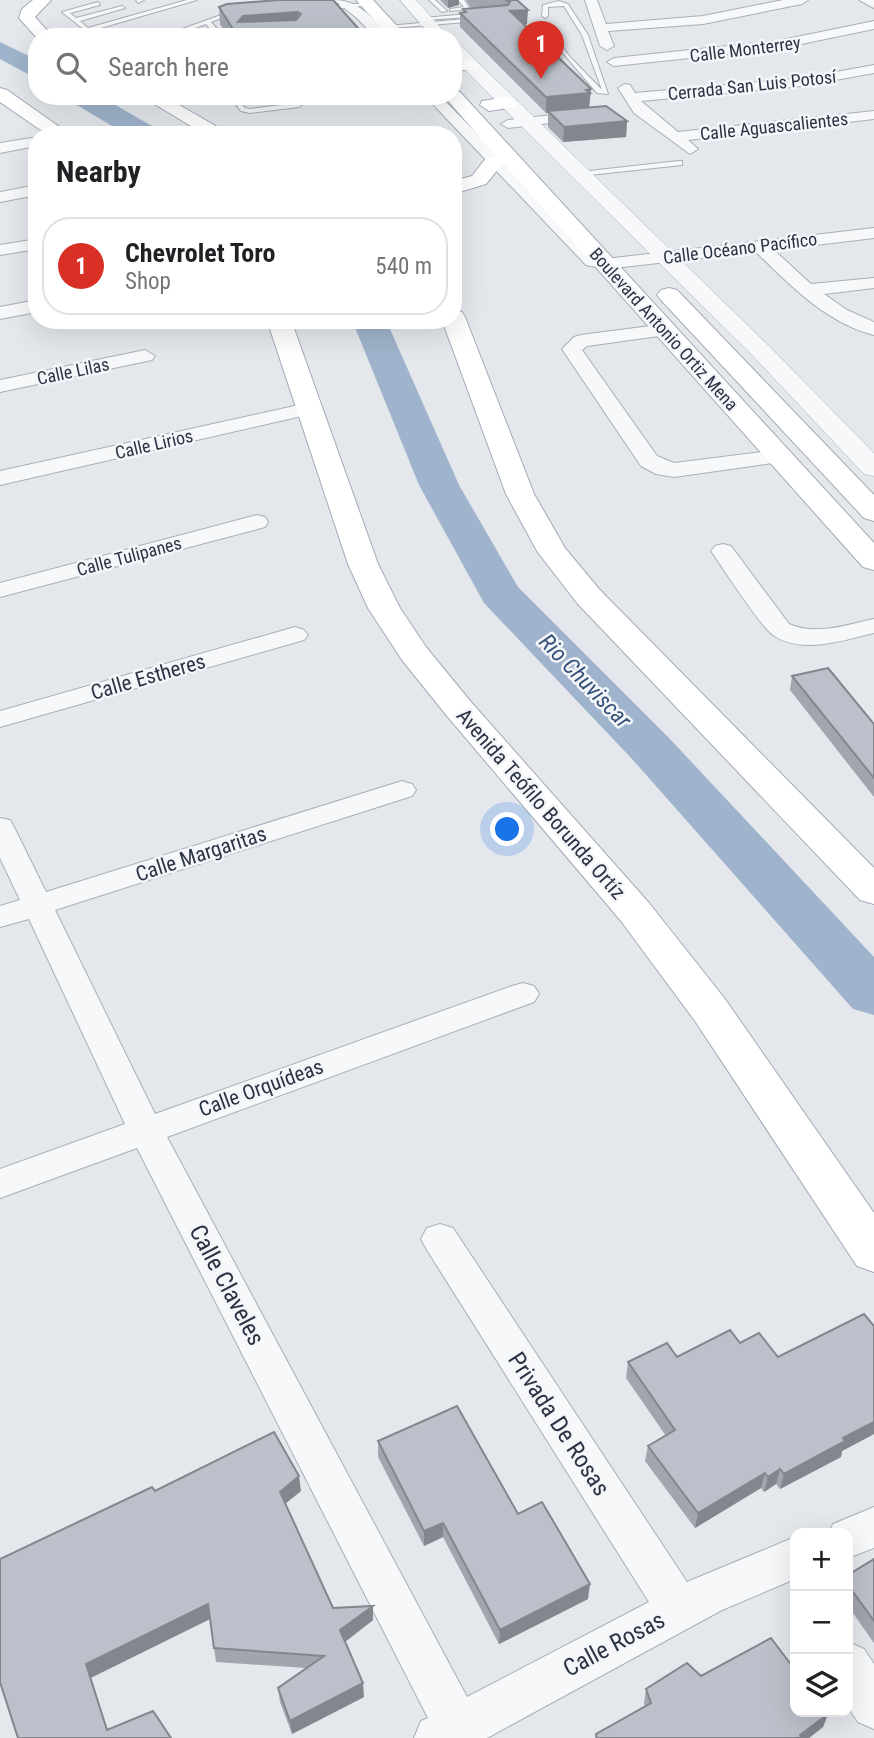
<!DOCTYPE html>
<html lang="en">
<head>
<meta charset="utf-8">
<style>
	:root { --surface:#fff; --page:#f6f6f6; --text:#202124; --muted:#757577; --line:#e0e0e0; --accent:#d93025 }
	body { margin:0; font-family:"Roboto Condensed",sans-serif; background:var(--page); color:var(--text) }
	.controls { position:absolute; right:21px; bottom:21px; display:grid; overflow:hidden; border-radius:14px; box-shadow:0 7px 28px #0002 }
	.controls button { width:63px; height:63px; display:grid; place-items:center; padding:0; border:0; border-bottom:2px solid var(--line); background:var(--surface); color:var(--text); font:35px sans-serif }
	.you { position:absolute; left:508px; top:830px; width:24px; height:24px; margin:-18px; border:5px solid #fff; border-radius:50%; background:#1a73e8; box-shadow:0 0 0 10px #1a73e833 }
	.badge { display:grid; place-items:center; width:46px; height:46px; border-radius:50%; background:var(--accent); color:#fff; font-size:23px; font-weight:700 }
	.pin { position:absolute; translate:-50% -58px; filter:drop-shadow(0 2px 4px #0008) }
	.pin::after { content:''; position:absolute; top:37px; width:24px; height:21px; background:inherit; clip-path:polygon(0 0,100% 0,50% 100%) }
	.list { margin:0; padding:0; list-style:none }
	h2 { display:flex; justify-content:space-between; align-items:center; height:91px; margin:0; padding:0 28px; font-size:30px }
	h2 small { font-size:23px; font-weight:400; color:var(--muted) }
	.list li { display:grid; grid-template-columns:46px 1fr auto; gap:21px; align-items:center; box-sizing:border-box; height:98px; margin:0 14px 14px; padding:0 14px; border:2px solid var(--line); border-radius:28px }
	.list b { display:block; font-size:26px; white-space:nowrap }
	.list p { margin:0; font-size:23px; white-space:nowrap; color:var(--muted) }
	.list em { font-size:23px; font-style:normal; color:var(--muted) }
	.icon { flex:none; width:38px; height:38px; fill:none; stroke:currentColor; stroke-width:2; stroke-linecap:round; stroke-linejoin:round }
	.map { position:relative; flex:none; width:874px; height:1738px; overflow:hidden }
	.search { position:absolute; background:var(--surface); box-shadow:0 7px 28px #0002; left:28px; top:28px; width:434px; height:77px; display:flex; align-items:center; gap:18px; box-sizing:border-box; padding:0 24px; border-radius:28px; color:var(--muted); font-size:26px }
	.panel { position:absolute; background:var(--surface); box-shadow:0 7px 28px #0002; left:28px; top:126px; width:434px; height:203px; border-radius:28px }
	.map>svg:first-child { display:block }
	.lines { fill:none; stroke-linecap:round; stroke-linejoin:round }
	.river { fill:#9fb4cc; fill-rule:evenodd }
	.service-casing { stroke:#a9aeb7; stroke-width:2 }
	.minor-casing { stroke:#a9aeb7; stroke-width:2 }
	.tertiary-casing { stroke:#a9aeb7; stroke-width:1 }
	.primary-casing { stroke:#a3abb8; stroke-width:2 }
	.service { fill:#f7f8fa; fill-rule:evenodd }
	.minor { fill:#f7f8fa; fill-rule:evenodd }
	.tertiary { fill:#f7f8fa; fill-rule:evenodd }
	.primary { fill:#fff; fill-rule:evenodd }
	.wall { fill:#a1a5ae }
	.shaded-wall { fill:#83868d }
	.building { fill:#bbc0ca; stroke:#83868d; stroke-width:2; fill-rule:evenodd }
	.labels { text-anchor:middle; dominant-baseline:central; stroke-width:5; stroke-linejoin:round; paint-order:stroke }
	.far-street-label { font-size:18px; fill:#2b3445; stroke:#f4f6f9 }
	.street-label { font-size:21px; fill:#2b3445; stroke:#f4f6f9 }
	.water-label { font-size:23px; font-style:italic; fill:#34527a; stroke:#f4f6f9 }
	.near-street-label { font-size:24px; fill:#2b3445; stroke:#f4f6f9 }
</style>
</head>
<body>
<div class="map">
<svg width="874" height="1738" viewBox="0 0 874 1738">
	<rect width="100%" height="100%" fill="#e4e7ec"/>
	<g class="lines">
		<g class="river">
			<path d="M0 42 37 60V79L0 59Z"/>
			<path d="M68 96H100L157 129 161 135H127L72 102Z"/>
			<path d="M352 320H386L459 485 518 587 669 738 874 957V1015L853 1009 633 760 484 603 419 485Z"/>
		</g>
		<defs>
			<g id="service">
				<path d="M136 0H144L138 3Z"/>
				<path d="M187 0H197L87 32 62 12 98 2 100 5 70 13 76 18 122 6 125 8 80 21 88 28Z"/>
				<path d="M293 0H303L326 6 368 3 371 5 326 10Z"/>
				<path d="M429 0H435L447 11 442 12Z"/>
				<path d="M458 0H464L470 9 450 11V9L464 7Z"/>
				<path d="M559 1 568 4 588 35 608 94 597 93 539 25 544 24 571 58 602 90 582 35 564 6 548 7V16L545 18 542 16 543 5Z"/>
				<path d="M235 10 240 11 211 22 224 37H217L206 24 170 37H160Z"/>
				<path d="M480 13 482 16 426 20 423 18Z"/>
				<path d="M477 18 479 21 379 29 376 27Z"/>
				<path d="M219 96H265L239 101 245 108 250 109 297 103 298 102 294 96H301L305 102 299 107 250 113 241 111 232 100Z"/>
				<path d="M679 161H682V165L580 176 576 174 580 172Z"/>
			</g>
			<g id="minor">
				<path d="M334 0C358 0 374 18 388 37H375L357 18Z"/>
				<path d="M585 0H597L606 24 703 16 783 0H808L802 4 703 24 608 31 614 46 607 50 600 46Z"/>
				<path d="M859 0H874V8Z"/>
				<path d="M874 21V29L777 49 614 66 607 62 614 58 777 41Z"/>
				<path d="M874 65V73L803 86 641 101 678 132 874 111V119L688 140 698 149 690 154 634 113 618 88 625 84 630 85 635 93 803 78Z"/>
				<path d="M425 96H440L598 257 605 259 874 228V238L774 250 811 284 874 278V288L824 294 847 310 874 322V335C826 323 790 285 756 252L605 269 586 265Z"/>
				<path d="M587 111 594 115 592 118 508 128 501 124 508 120Z"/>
				<path d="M31 138 37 140 36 146 0 153V143Z"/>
				<path d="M37 185V195L0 202V192Z"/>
				<path d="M37 239V249L0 255V245Z"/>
				<path d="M37 300V312L0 319V307Z"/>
				<path d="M666 324 673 326 676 330 673 334 587 346 582 350 657 456 674 463 778 450 786 451 789 456 786 461 674 477 656 474 641 466 562 349 574 337 581 335Z"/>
				<path d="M145 350 155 356 152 360 0 392V380Z"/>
				<path d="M308 403 315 405 318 409 315 413 0 485V471Z"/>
				<path d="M257 515 265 517 268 522 265 527 0 597V583Z"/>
				<path d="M723 544 731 546 789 624C816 636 846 625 874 619V633C844 640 801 655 773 635 760 626 723 568 711 551L715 546Z"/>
				<path d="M295 627 304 630 308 635 304 640 0 727V711Z"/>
				<path d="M402 781 412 784 416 790 412 796 55 910 155 1114 512 986 523 983 534 986 539 994 534 1002 167 1137 467 1697 649 1602 427 1250 421 1239 427 1228 440 1224 453 1228 687 1582 795 1537V1579L722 1610 487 1738H414L421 1721 428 1718 137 1148 0 1198V1169L125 1124 29 919 0 927V906L20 900 0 858V818L10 820 14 827 46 892Z"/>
				<path d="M874 1507V1548L848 1558V1533H829L833 1524Z"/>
				<path d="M848 1642 864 1649 874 1664V1729L858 1722 848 1707Z"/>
			</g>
			<g id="tertiary">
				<path d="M400 0H416L449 37H432Z"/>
				<path d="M453 43 459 44 769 346 874 453V476L864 474 753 356 453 58Z"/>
			</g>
			<g id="primary">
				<path d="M33 0H51L35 17 53 37 37 38 19 18 22 9Z"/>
				<path d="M356 0H373L407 37H389Z"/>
				<path d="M471 60 480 65 477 69 453 71V61Z"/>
				<path d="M0 88 7 90 71 135H48L0 102Z"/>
				<path d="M453 90 460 92 874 543V570L863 567 503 163 486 184 453 194V181L472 176 486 158 497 157 444 96H453Z"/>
				<path d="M141 96H164L231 135H206Z"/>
				<path d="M507 97 516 103 514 107 489 111 480 105 482 101Z"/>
				<path d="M669 288 677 290 874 495V521L864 518 661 300 657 295 661 290Z"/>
				<path d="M453 310 462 312 465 317 534 494 565 548 599 589 874 868V904L860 900 577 603 537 551 506 494 442 320H453Z"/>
				<path d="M267 320H291L378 564 400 608 426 647 471 702 649 903 725 999 874 1213V1272L857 1266 695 1021 621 921 447 716 402 660 368 608 348 564Z"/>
			</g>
		</defs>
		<use href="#service" class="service-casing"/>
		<use href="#minor" class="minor-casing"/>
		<use href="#tertiary" class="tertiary-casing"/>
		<use href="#primary" class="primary-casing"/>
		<use href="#service" class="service"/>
		<use href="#minor" class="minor"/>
		<use href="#tertiary" class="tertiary"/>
		<use href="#primary" class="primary"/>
	</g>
	<g class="wall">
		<path d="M278 0 366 37H229L220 24 219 7Z"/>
		<path d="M440 0H459V5L448 8Z"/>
		<path d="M466 0H517L527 24 524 25 591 89 589 107 627 121 626 137 563 142 548 127V113H546L460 27V13L463 12V9L471 8Z"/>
		<path d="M365 96H416V102L372 105Z"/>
		<path d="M792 676 874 724V797L790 690Z"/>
		<path d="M874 1326V1434L842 1451 841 1457 780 1489 776 1484 764 1492 761 1488 695 1528 645 1461 648 1446 666 1436 626 1378 628 1362 677 1357 740 1343 778 1357Z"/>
		<path d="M378 1441 518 1514 588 1599 499 1644 443 1537 424 1546 378 1457Z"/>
		<path d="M155 1491H301L285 1504 333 1608 373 1606V1620L345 1642 364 1697 292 1734 280 1702 278 1688 306 1668 216 1662 210 1619 91 1678 107 1730 171 1738H18Z"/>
		<path d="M874 1559V1643L848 1606V1575Z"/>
		<path d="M701 1676 828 1714 823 1727 809 1738H595L596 1734 645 1707 644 1703 646 1689Z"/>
	</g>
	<g class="shaded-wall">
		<path d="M448 0H459V5L448 8Z"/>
		<path d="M528 10 527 24 510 26V11Z"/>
		<path d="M298 12 299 28 238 22 243 16Z"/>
		<path d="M591 89 589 109 548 111V113H546V97Z"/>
		<path d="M372 96H416V102L372 105Z"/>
		<path d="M627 121 626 137 563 142 564 127Z"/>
		<path d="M874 1422V1434L842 1451 841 1457 780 1489 784 1474 843 1438Z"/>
		<path d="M780 1469 776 1484 764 1492 768 1477Z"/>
		<path d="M765 1473 761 1488 695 1528 698 1513Z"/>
		<path d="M299 1476 301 1491 281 1507 280 1492Z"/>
		<path d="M443 1523V1537L424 1546V1531Z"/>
		<path d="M590 1584 588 1599 499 1644 500 1630Z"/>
		<path d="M208 1604 210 1619 90 1678 86 1664Z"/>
		<path d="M373 1606V1620L341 1645 340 1630Z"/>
		<path d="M363 1683 364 1697 292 1734 290 1721Z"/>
		<path d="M828 1714 823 1727 809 1738H798L800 1735Z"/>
	</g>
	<g class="building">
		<path d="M278 0H333L366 37H238L219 7 227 4ZM298 12 301 14 296 20 238 22 243 16Z"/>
		<path d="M505 0H517L528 10 510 11 591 89 586 90 590 93 546 97 460 13 466 12 463 9 508 5 510 2Z"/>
		<path d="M606 106 627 121 564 127 548 111Z"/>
		<path d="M828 668 874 724V778L792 676Z"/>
		<path d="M864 1314 874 1326V1422L843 1438 845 1441 784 1474 780 1469 768 1477 765 1473 698 1513 648 1446 675 1430 628 1362 667 1343 677 1357 730 1330 740 1343 759 1333 778 1357Z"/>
		<path d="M457 1406 518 1514 542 1502 590 1584 500 1630 443 1523 424 1531 378 1441Z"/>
		<path d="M274 1432 299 1476 280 1492 333 1608 373 1606 340 1630 363 1683 290 1721 278 1688 324 1656 214 1648 208 1604 86 1664 107 1730 153 1711 171 1738H18L0 1682V1559L152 1487 155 1491Z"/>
		<path d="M874 1559V1621L848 1585V1575Z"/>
		<path d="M771 1638 795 1670V1712H826L828 1714 800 1735 801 1738H597L596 1734 651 1703 646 1689 687 1663 701 1676Z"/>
	</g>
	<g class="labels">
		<g class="far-street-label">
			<text transform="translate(745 49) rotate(-7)">Calle Monterrey</text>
			<text transform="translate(752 85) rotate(-6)">Cerrada San Luis Potosí</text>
			<text transform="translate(774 126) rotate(-6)">Calle Aguascalientes</text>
			<text transform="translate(740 248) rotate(-7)">Calle Océano Pacífico</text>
			<text transform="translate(664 329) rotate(48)">Boulevard Antonio Ortiz Mena</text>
			<text transform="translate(73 371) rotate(-12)">Calle Lilas</text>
			<text transform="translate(154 444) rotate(-13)">Calle Lirios</text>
			<text transform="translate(129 556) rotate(-15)">Calle Tulipanes</text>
		</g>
		<g class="street-label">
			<text transform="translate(148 677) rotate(-16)">Calle Estheres</text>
			<text transform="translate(541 804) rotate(49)">Avenida Teófilo Borunda Ortíz</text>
			<text transform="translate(201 854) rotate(-18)">Calle Margaritas</text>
			<text transform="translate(261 1088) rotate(-20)">Calle Orquídeas</text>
		</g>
		<g class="water-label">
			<text transform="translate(585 681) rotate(46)">Rio Chuviscar</text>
		</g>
		<g class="near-street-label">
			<text transform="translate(227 1285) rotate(62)">Calle Claveles</text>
			<text transform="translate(559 1424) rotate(57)">Privada De Rosas</text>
			<text transform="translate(614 1644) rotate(-28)">Calle Rosas</text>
		</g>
	</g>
</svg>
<div class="controls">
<button>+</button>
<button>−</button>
<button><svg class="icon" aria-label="layers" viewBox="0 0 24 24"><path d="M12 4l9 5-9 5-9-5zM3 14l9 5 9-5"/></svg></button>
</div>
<div class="you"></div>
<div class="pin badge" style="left:541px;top:79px">1</div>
<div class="search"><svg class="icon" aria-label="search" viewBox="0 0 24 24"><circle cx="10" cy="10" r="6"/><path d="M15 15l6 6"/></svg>Search here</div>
<section class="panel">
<h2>Nearby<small></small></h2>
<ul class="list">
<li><span class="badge">1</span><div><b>Chevrolet Toro</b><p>Shop</p></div><em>540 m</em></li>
</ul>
</section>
</div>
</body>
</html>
